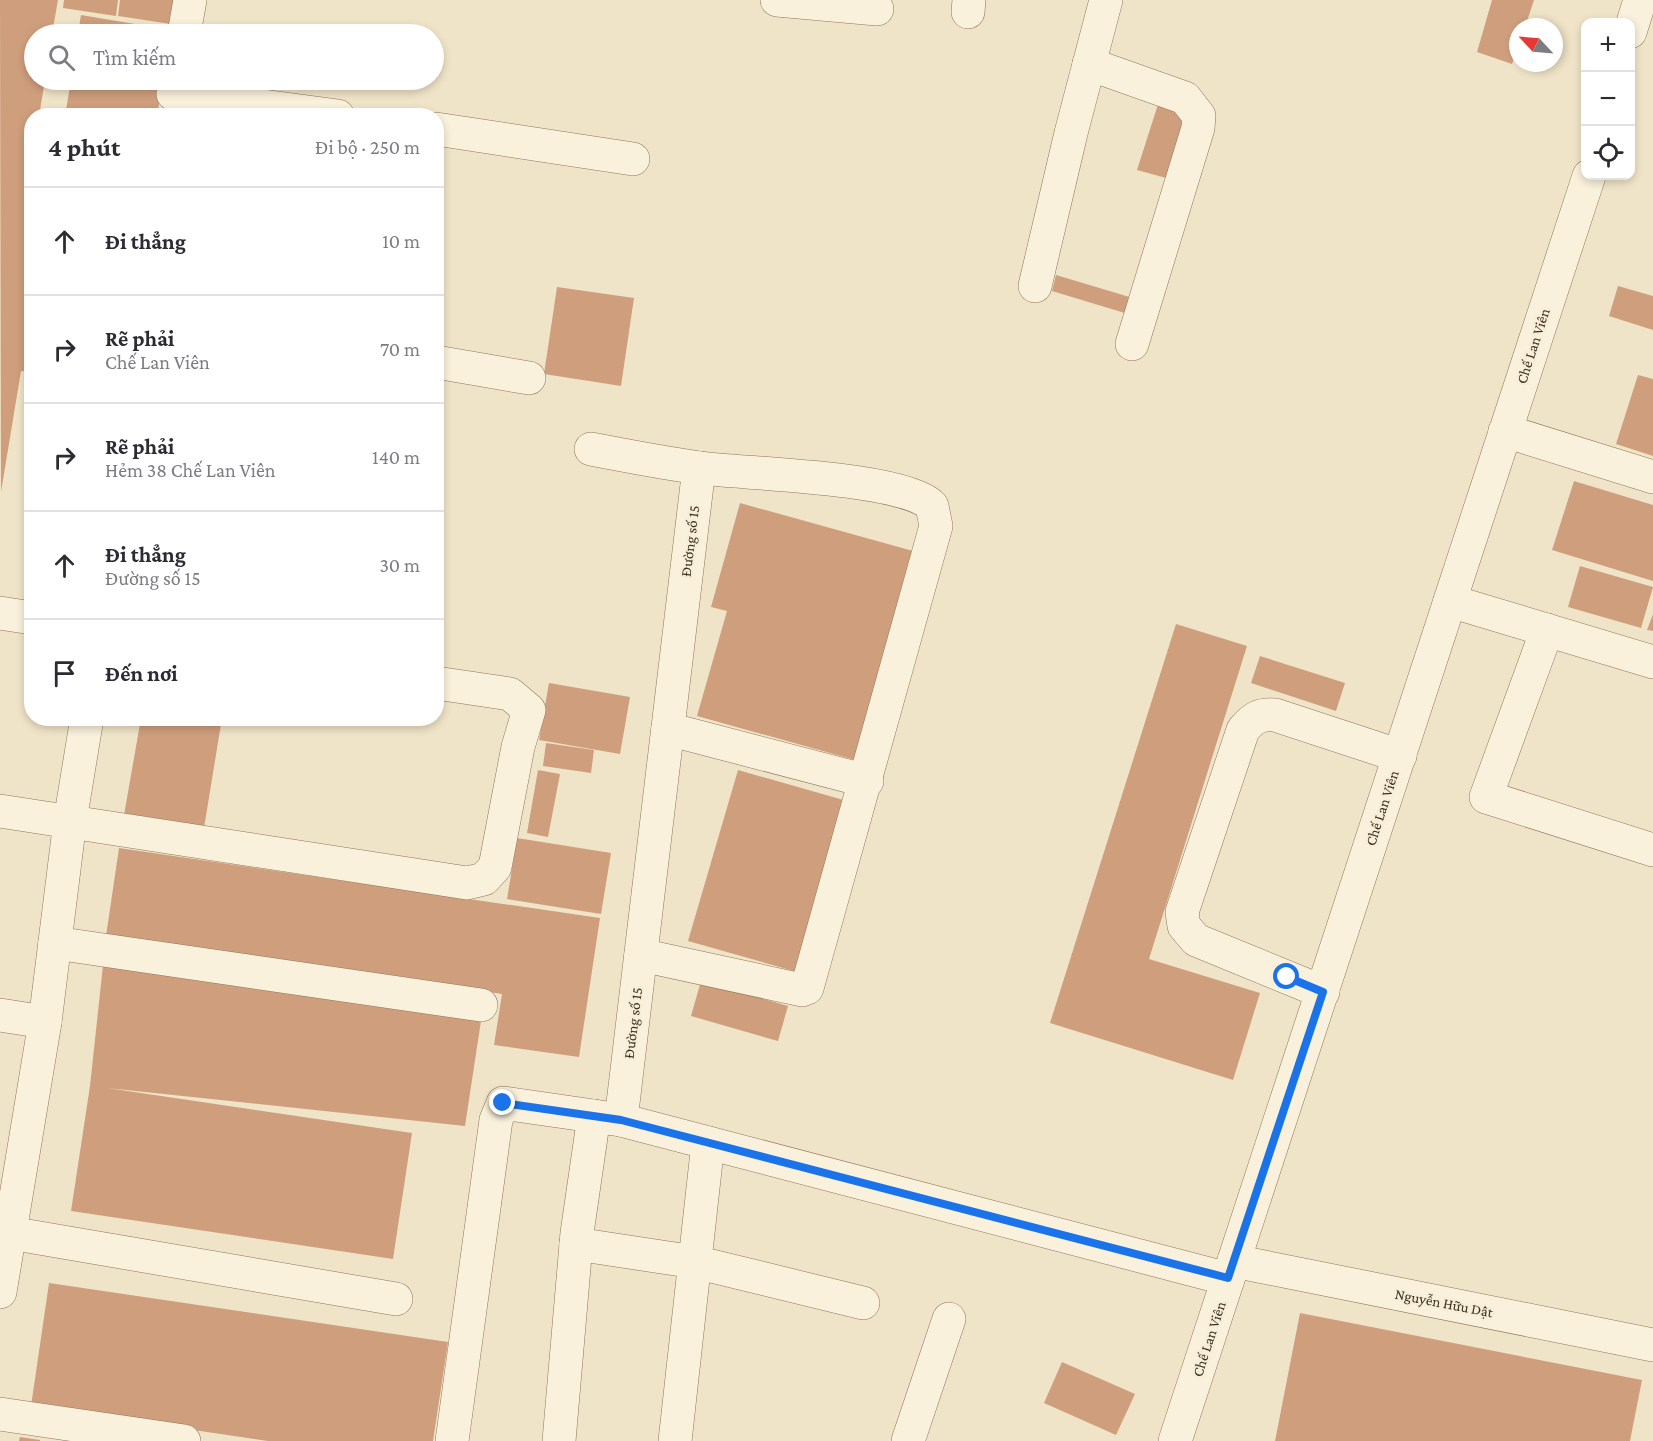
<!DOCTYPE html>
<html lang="vi">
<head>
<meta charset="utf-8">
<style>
	:root { --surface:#fff; --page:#f2f2f3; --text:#2b2b33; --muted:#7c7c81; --line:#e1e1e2 }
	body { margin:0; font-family:"Crimson Pro",serif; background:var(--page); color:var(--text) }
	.controls { position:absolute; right:18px; top:18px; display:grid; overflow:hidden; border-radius:12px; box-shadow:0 3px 9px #0003 }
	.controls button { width:54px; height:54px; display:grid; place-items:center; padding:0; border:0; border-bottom:2px solid var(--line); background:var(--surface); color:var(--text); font:30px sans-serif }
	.compass { position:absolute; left:1509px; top:18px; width:54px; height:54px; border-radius:50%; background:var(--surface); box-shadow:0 3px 9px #0003; rotate:296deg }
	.stop { position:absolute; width:18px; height:18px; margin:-14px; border:4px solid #1a73e8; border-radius:50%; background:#fff }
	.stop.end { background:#1a73e8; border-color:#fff; box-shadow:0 2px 6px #0008 }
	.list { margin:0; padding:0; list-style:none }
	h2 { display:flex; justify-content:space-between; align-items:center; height:78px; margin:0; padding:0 24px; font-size:26px }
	h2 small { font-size:20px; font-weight:400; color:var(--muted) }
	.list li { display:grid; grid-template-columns:39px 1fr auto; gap:18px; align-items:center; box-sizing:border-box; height:108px; padding:0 24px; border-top:2px solid var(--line) }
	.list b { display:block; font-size:22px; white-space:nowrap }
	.list p { margin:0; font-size:20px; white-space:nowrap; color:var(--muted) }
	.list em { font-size:20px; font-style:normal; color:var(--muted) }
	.icon { flex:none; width:33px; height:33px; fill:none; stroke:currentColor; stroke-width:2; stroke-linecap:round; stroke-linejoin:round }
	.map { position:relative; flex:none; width:1653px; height:1441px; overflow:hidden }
	.search { position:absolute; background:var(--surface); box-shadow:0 3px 9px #0003; left:24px; top:24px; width:420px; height:66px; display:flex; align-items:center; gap:15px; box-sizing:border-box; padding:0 21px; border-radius:33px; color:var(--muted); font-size:22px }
	.panel { position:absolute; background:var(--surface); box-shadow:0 3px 9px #0003; left:24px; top:108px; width:420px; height:618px; border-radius:24px }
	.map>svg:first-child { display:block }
	.building { fill:#cf9f7d }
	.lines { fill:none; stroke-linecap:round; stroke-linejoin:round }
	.minor-casing { stroke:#8d765c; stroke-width:34 }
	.minor { stroke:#faf1dc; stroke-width:33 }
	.route { stroke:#1a73e8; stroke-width:8 }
	.labels { text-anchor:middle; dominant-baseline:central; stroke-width:5; stroke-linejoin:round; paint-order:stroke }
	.street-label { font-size:15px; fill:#3d2e20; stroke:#f7eed8 }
</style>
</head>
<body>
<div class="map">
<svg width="1653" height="1441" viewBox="0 0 1653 1441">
	<rect width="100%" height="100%" fill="#f0e4c8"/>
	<g class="building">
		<path d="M0 0H58L52 34H34V80H45L39 116H32V159L26 195 32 196V372L21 371 1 492Z"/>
		<path d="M64 0H118L116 16 63 8Z"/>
		<path d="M120 0H175L171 24 118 16Z"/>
		<path d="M1492 0H1534L1525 27H1518V47L1512 64 1477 52Z"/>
		<path d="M81 15 171 30V34H78Z"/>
		<path d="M71 80H163L157 116H65Z"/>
		<path d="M1161 95 1189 104 1166 178 1137 170Z"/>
		<path d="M1056 275 1133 298 1128 314 1052 291Z"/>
		<path d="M1618 286 1653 296V330L1609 316Z"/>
		<path d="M557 287 634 298 621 386 544 374Z"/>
		<path d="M1638 375 1653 379V456L1616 444Z"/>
		<path d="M1574 481 1653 505V581L1552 550Z"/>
		<path d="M740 503 913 551 855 760 697 716 727 611 711 607Z"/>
		<path d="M1580 566 1653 587 1641 628 1568 607Z"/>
		<path d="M1653 614V631L1647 630Z"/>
		<path d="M1176 624 1247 646 1149 959 1260 993 1233 1080 1050 1023Z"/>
		<path d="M1260 656 1345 683 1336 711 1251 683Z"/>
		<path d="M549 683 630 697 620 754 539 740Z"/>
		<path d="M141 718H222L204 828 124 815Z"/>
		<path d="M546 743 594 750 591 773 543 766Z"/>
		<path d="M538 770 560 774 548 837 527 833Z"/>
		<path d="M738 770 847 801 797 972 688 941Z"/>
		<path d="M517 838 611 853 601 914 507 899Z"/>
		<path d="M119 848 600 918 579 1057 494 1045 502 994 106 936Z"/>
		<path d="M103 965 481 1021 465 1126 107 1088 412 1133 393 1259 71 1211 90 1086Z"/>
		<path d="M701 981 788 1006 778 1041 691 1016Z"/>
		<path d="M49 1283 448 1342 433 1441H268L31 1406Z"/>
		<path d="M1300 1313 1642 1380 1630 1441H1275Z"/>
		<path d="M1062 1362 1135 1394 1116 1435 1044 1403Z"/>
		<path d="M20 1437 40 1440V1441H19Z"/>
	</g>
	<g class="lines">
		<defs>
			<g id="minor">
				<path d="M777 0 877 9"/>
				<path d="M968 12 969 0"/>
				<path d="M1630 32 1640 0"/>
				<path d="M184 34 190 0"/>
				<path d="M1089 64 1185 98 1199 116 1198 128 1132 344"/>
				<path d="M173 94 338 116"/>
				<path d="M436 129 633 159"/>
				<path d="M1035 286 1071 133 1106 0"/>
				<path d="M436 362 529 378"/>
				<path d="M1505 431 1653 477"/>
				<path d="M591 449C627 456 663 463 700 468 746 474 905 477 932 506L936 526 807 988 802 990 641 955"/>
				<path d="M1450 601 1653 662"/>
				<path d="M0 613 32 618"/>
				<path d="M1547 630 1486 797 1653 850"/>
				<path d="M668 729 867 781"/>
				<path d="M0 811 467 883 484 879 495 867 518 747 529 710 510 694 436 683"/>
				<path d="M55 943 481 1005"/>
				<path d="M1323 992 1196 940 1184 926 1182 912 1243 730C1253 718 1259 714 1275 715L1400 756"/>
				<path d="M0 1015 45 1022"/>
				<path d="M621 1120 699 468"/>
				<path d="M10 1233 396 1299"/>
				<path d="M576 1244 695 1262 863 1303"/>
				<path d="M1234 1261 1653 1345"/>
				<path d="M0 1292 45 1022 70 821 87 718"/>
				<path d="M0 1414 184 1441"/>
				<path d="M452 1441 496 1120 503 1103 621 1120 1228 1279"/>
				<path d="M559 1441 577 1233 594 1116"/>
				<path d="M675 1441 708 1143"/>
				<path d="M908 1441 949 1319"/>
				<path d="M1175 1441 1589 176"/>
			</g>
		</defs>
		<use href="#minor" class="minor-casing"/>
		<use href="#minor" class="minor"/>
	</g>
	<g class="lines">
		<path class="route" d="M503 1103 621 1120 1228 1278 1323 992 1287 977"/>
	</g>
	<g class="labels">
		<g class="street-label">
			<text transform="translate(1533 346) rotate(-72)">Chế Lan Viên</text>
			<text transform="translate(690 541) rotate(-83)">Đường số 15</text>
			<text transform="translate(1382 808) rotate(-72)">Chế Lan Viên</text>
			<text transform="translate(633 1023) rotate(-83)">Đường số 15</text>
			<text transform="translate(1444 1303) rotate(11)">Nguyễn Hữu Dật</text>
			<text transform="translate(1209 1339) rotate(-72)">Chế Lan Viên</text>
		</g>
	</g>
</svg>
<div class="controls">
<button>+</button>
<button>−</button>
<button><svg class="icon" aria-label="locate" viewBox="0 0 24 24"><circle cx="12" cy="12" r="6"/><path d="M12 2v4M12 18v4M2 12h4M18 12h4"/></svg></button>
</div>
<svg class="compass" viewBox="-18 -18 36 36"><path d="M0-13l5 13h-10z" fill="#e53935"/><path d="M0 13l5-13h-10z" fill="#7c7c81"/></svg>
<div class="stop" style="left:1287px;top:977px"></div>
<div class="stop end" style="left:503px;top:1103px"></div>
<div class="search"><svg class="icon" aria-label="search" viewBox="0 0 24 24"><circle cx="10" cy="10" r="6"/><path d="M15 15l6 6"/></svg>Tìm kiếm</div>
<section class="panel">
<h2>4 phút<small>Đi bộ · 250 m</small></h2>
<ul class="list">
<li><svg class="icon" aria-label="ahead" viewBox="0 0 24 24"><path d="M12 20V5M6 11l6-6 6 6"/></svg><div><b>Đi thẳng</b></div><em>10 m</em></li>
<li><svg class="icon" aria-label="right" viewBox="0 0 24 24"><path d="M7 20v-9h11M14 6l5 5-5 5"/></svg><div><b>Rẽ phải</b><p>Chế Lan Viên</p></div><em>70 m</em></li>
<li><svg class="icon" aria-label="right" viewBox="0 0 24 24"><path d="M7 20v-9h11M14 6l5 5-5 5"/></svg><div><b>Rẽ phải</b><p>Hẻm 38 Chế Lan Viên</p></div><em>140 m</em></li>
<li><svg class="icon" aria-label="ahead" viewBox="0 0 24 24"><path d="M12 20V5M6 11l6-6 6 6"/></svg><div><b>Đi thẳng</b><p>Đường số 15</p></div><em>30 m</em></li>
<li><svg class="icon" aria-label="arrive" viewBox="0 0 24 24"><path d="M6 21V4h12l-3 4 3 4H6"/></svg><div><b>Đến nơi</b></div></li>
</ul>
</section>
</div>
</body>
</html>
